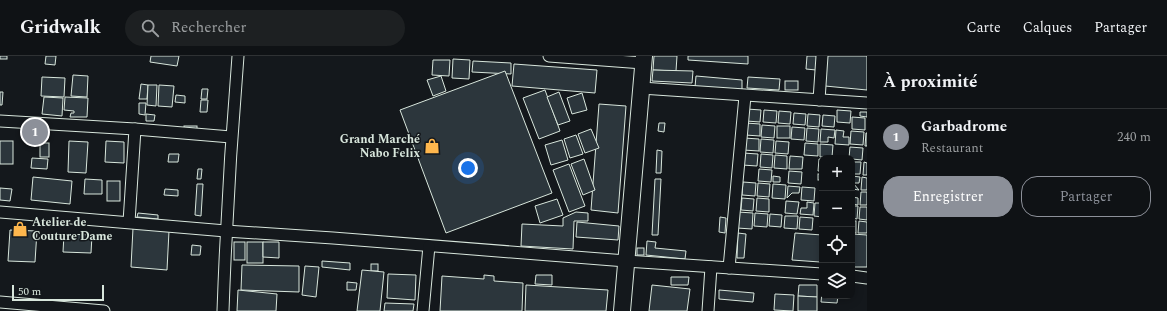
<!DOCTYPE html>
<html lang="fr">
<head>
<meta charset="utf-8">
<style>
	:root { --surface:#0f1215; --page:#1d2022; --text:#f1f3f6; --muted:#9b9ea0; --line:#2f3234; --accent:#8c9099 }
	body { margin:0; font-family:Spectral,serif; background:var(--page); color:var(--text) }
	.controls { position:absolute; right:12px; bottom:12px; display:grid; overflow:hidden; border-radius:8px; box-shadow:0 2px 10px #0003 }
	.controls button { width:36px; height:36px; display:grid; place-items:center; padding:0; border:0; border-bottom:1px solid var(--line); background:var(--surface); color:var(--text); font:20px sans-serif }
	.scale { position:absolute; left:12px; bottom:10px; width:92px; box-sizing:border-box; padding-left:4px; border:2px solid #d8e6dc; border-top:0; font-size:11px; line-height:14px; white-space:nowrap; color:#d8e6dc; -webkit-text-stroke:3px #14181c; paint-order:stroke }
	.you { position:absolute; left:468px; top:112px; width:14px; height:14px; margin:-10px; border:3px solid #fff; border-radius:50%; background:#1a73e8; box-shadow:0 0 0 6px #1a73e833 }
	.badge { display:grid; place-items:center; width:26px; height:26px; border-radius:50%; background:var(--accent); color:#fff; font-size:13px; font-weight:700 }
	.pin { position:absolute; translate:-50% -50%; border:2px solid #fff; box-shadow:0 1px 4px #0006 }
	.list { margin:0; padding:0; list-style:none }
	h2 { display:flex; justify-content:space-between; align-items:center; height:52px; margin:0; padding:0 16px; font-size:17px }
	h2 small { font-size:13px; font-weight:400; color:var(--muted) }
	.list li { display:grid; grid-template-columns:26px 1fr auto; gap:12px; align-items:center; box-sizing:border-box; height:56px; padding:0 16px; border-top:1px solid var(--line) }
	.list b { display:block; font-size:15px; white-space:nowrap }
	.list p { margin:0; font-size:13px; white-space:nowrap; color:var(--muted) }
	.list em { font-size:13px; font-style:normal; color:var(--muted) }
	.actions { display:flex; gap:8px; padding:12px 16px }
	.actions a { flex:1; padding:9px 0; border:1px solid var(--accent); border-radius:16px; text-align:center; font-size:14px; color:var(--accent) }
	.actions .main { background:var(--accent); color:#fff }
	.icon { flex:none; width:22px; height:22px; fill:none; stroke:currentColor; stroke-width:2; stroke-linecap:round; stroke-linejoin:round }
	.map { position:relative; flex:none; width:867px; height:255px; overflow:hidden }
	header { display:flex; align-items:center; gap:24px; box-sizing:border-box; height:56px; padding:0 20px; background:var(--surface); border-bottom:1px solid var(--line) }
	header strong { font-size:19px }
	nav { display:flex; gap:22px; margin-inline-start:auto; font-size:14px }
	.search { width:280px; height:36px; background:var(--page); display:flex; align-items:center; gap:10px; box-sizing:border-box; padding:0 14px; border-radius:22px; color:var(--muted); font-size:15px }
	main { display:flex }
	aside { flex:1; background:var(--surface) }
	.map>svg:first-child { display:block }
	.building { fill:#2c363c; stroke:#d8e6dc }
	.lines { fill:none; stroke-linecap:round; stroke-linejoin:round }
	.street-casing { stroke:#d8e6dc; stroke-width:13 }
	.secondary-casing { stroke:#d8e6dc; stroke-width:18 }
	.street { stroke:#14181c; stroke-width:11 }
	.secondary { stroke:#14181c; stroke-width:16 }
	.labels { text-anchor:middle; dominant-baseline:central; stroke-width:3; stroke-linejoin:round; paint-order:stroke }
	.poi-label { font-size:12px; font-weight:bold; fill:#d8e6dc; stroke:#14181c; text-anchor:end }
</style>
</head>
<body>
<header>
<strong>Gridwalk</strong>
<div class="search"><svg class="icon" aria-label="search" viewBox="0 0 24 24"><circle cx="10" cy="10" r="6"/><path d="M15 15l6 6"/></svg>Rechercher</div>
<nav><a>Carte</a><a>Calques</a><a>Partager</a></nav>
</header>
<main>
<div class="map">
<svg width="867" height="255" viewBox="0 0 867 255">
	<rect width="100%" height="100%" fill="#14181c"/>
	<g class="building">
		<rect x="0" y="0" width="7" height="3"/>
		<path d="M46 0H56L55 9 45 8Z"/>
		<path d="M151 0H179L177 10 150 6Z"/>
		<path d="M654 0H677L676 15 653 14Z"/>
		<path d="M688 0H748V8L688 4Z"/>
		<path d="M807 0H817L816 14 806 13Z"/>
		<path d="M827 0H867V34L825 30Z"/>
		<path d="M453 3 470 4 469 23 452 22Z"/>
		<path d="M433 4H450L449 20 432 19Z"/>
		<path d="M473 5 511 7V18L472 16Z"/>
		<path d="M514 8 597 14 595 37 512 30Z"/>
		<path d="M653 14 693 15 692 27 652 25Z"/>
		<path d="M505 15 552 137 446 177 400 54Z"/>
		<path d="M73 19 88 20 87 41 71 40Z"/>
		<path d="M441 20 446 35 433 40 427 24Z"/>
		<path d="M696 20 742 24V34L695 31Z"/>
		<path d="M42 21 65 22 64 41 41 40Z"/>
		<path d="M748 21 780 23 779 34 747 32Z"/>
		<rect x="785" y="25" width="13" height="9"/>
		<path d="M141 28 148 29 147 43H139Z"/>
		<path d="M148 29H157L156 50 147 49Z"/>
		<path d="M159 29 174 30 172 51 158 50Z"/>
		<path d="M202 33H208L207 43H201Z"/>
		<path d="M545 34 560 75 539 83 523 42Z"/>
		<path d="M0 36H3L2 49H0Z"/>
		<path d="M559 36 570 65 558 69 547 41Z"/>
		<path d="M582 37 587 54 572 58 567 42Z"/>
		<path d="M176 39 185 40V47L175 46Z"/>
		<path d="M44 41 63 42 62 60 42 58Z"/>
		<path d="M65 41 88 42 87 61H70L71 57H74V55L64 54Z"/>
		<path d="M201 44H208L207 56H200Z"/>
		<path d="M139 47H146L145 59 139 58Z"/>
		<path d="M599 48 626 50 618 157 591 154Z"/>
		<path d="M747 53 761 54 760 66 746 65Z"/>
		<path d="M764 54 777 55 776 67 763 66Z"/>
		<path d="M837 54 851 55 850 67 837 66Z"/>
		<path d="M779 55 791 56 790 68 778 67Z"/>
		<path d="M860 56H867V61L860 60Z"/>
		<path d="M794 57 806 58 805 69 793 68Z"/>
		<path d="M146 58 155 59 154 65H146Z"/>
		<path d="M808 58 820 59 819 71 807 70Z"/>
		<path d="M823 59 835 60 834 71 822 70Z"/>
		<path d="M852 61 865 62V74L852 73Z"/>
		<path d="M659 67H665L664 76 658 75Z"/>
		<path d="M746 67 760 68V80L745 79Z"/>
		<path d="M762 69 775 70 774 82 761 81Z"/>
		<rect x="184" y="70" width="13" height="4"/>
		<rect x="777" y="70" width="13" height="12"/>
		<path d="M792 71 805 72 804 84 791 83Z"/>
		<path d="M807 72 819 73 818 86 806 85Z"/>
		<path d="M591 73 599 92 585 97 578 78Z"/>
		<path d="M821 73 835 74 834 82 828 81V86H820Z"/>
		<path d="M836 74 844 75 843 81H849V89L835 88Z"/>
		<path d="M851 75 864 76 863 89 850 88Z"/>
		<path d="M866 77H867V90H865Z"/>
		<path d="M576 79 583 98 570 102 564 83Z"/>
		<path d="M744 82 759 83V95L743 94Z"/>
		<path d="M761 83 774 84 773 97 760 96Z"/>
		<path d="M562 84 568 104 551 109 545 89Z"/>
		<rect x="0" y="85" width="13" height="23"/>
		<path d="M69 85 88 86 86 117 68 116Z"/>
		<path d="M106 85 124 86V107L105 106Z"/>
		<path d="M776 85 789 86 788 98 775 97Z"/>
		<rect x="40" y="87" width="9" height="14"/>
		<path d="M805 87 818 88V100L804 99Z"/>
		<path d="M820 88 833 89 832 101H820Z"/>
		<path d="M850 91 863 92 862 104 852 103V102H849Z"/>
		<path d="M657 94 662 95 661 117H656Z"/>
		<path d="M743 97 758 98 757 110 742 109Z"/>
		<path d="M169 98H179L178 106H168Z"/>
		<path d="M761 98 773 99 772 112 760 111Z"/>
		<path d="M775 99 787 100V113L774 112Z"/>
		<path d="M790 100 803 101 802 113H789Z"/>
		<path d="M32 102 48 103 47 113 31 112Z"/>
		<path d="M584 103 595 134 583 139 571 108Z"/>
		<path d="M819 103H822V115H818Z"/>
		<path d="M852 106H861L860 118H852Z"/>
		<path d="M864 106 867 107V119H863Z"/>
		<path d="M569 108 585 150 569 156 553 114Z"/>
		<path d="M198 113H202L201 123H197Z"/>
		<path d="M759 113 772 114 771 126 758 125Z"/>
		<path d="M789 115 802 116 801 128 788 127Z"/>
		<rect x="818" y="118" width="4" height="6"/>
		<path d="M773 120 780 121V126H773Z"/>
		<path d="M852 120 860 121 859 127H853L859 134 852 133Z"/>
		<path d="M33 121 72 125 70 148 31 144Z"/>
		<path d="M862 121 867 122V134H861Z"/>
		<path d="M85 123 102 124V138H84Z"/>
		<path d="M655 123H661L658 179H652Z"/>
		<rect x="107" y="125" width="13" height="20"/>
		<path d="M743 126 756 127 755 140 742 139Z"/>
		<path d="M758 127 770 128 769 141 757 140Z"/>
		<path d="M197 128H203L201 160 195 159Z"/>
		<path d="M773 128 786 129 785 143 772 142Z"/>
		<path d="M788 130 800 131 799 137H792L787 142Z"/>
		<path d="M802 131 815 132 814 145 801 144Z"/>
		<path d="M0 132 12 133 10 145 0 144Z"/>
		<path d="M165 133 178 134V140L164 139Z"/>
		<path d="M861 136H867V149H860Z"/>
		<path d="M852 141 858 142V149L852 148Z"/>
		<path d="M742 142 754 143 753 155 741 154Z"/>
		<path d="M757 142 769 143V156L756 155Z"/>
		<path d="M557 143 563 159 540 167 535 150Z"/>
		<path d="M786 145 799 146 797 158 785 157Z"/>
		<path d="M807 146 814 147 813 159 800 158 801 152H807Z"/>
		<path d="M815 147H822V161L814 160Z"/>
		<path d="M852 150H858L857 163 852 162Z"/>
		<path d="M860 151H867V164L859 163Z"/>
		<path d="M576 156 588 157V165H574L573 193 521 190 522 168 563 170V162Z"/>
		<path d="M738 156 753 157 752 173 737 172Z"/>
		<path d="M138 157 158 159V163L137 161Z"/>
		<path d="M755 157 768 158 767 171 754 170Z"/>
		<path d="M770 158 782 159 781 171 769 170Z"/>
		<path d="M785 160H798L797 173 784 172Z"/>
		<path d="M720 161 726 162 725 177 719 176Z"/>
		<path d="M800 161 813 162 812 174 799 173Z"/>
		<rect x="852" y="165" width="4" height="12"/>
		<path d="M859 165 867 166V177H858Z"/>
		<path d="M577 166 619 170 618 184 576 181Z"/>
		<path d="M133 172 169 175 167 214 131 211Z"/>
		<path d="M10 174 37 175 35 206 8 205Z"/>
		<path d="M738 177 746 178 744 202H737Z"/>
		<path d="M795 177 822 179 820 206 792 204Z"/>
		<path d="M64 178 92 179 91 197 63 196Z"/>
		<path d="M852 178 867 179V211H852Z"/>
		<path d="M647 185 656 186 655 192 686 195 685 203 646 199Z"/>
		<rect x="234" y="186" width="11" height="18"/>
		<rect x="247" y="186" width="16" height="21"/>
		<path d="M263 186H279V202L263 201Z"/>
		<path d="M192 189 201 190 200 199H191Z"/>
		<rect x="637" y="192" width="7" height="7"/>
		<path d="M322 205 350 207V214L322 211Z"/>
		<rect x="371" y="208" width="7" height="7"/>
		<path d="M242 209 299 210V236L241 234Z"/>
		<path d="M305 210 319 211 316 241 302 239Z"/>
		<path d="M362 214 384 216 380 255H357Z"/>
		<path d="M388 218 416 219 415 244 387 242Z"/>
		<path d="M484 219 494 220V225L523 227 522 255H440L442 220 484 223Z"/>
		<path d="M536 219H552V229L535 228Z"/>
		<path d="M671 221H689L688 229H671Z"/>
		<path d="M347 226 357 227 356 234H347Z"/>
		<path d="M526 229 608 234 606 255H525Z"/>
		<path d="M652 229 690 233 687 255H649Z"/>
		<path d="M799 229H817V241L798 240Z"/>
		<path d="M238 234 277 238 276 255H237Z"/>
		<path d="M719 234 754 237 753 246 719 243Z"/>
		<path d="M822 237V240H838L837 247 821 246Z"/>
		<path d="M775 238 794 239 793 255 774 254Z"/>
		<path d="M798 240 817 241V255H798Z"/>
		<path d="M385 247 414 248 413 255H384Z"/>
	</g>
	<g class="lines">
		<defs>
			<g id="street">
				<path d="M549 0 643 7"/>
				<path d="M641 32 867 47"/>
				<path d="M819 44 822 0"/>
				<path d="M0 65 135 73 231 81"/>
				<path d="M0 156 226 175 333 182 626 205 822 218"/>
				<path d="M129 166 135 73"/>
				<path d="M729 212 745 40"/>
				<path d="M852 220 867 222"/>
				<path d="M0 246 104 255"/>
				<path d="M223 255C226 170 231 85 238 0"/>
				<path d="M423 255 429 190"/>
				<path d="M708 255 711 211"/>
			</g>
			<path id="secondary" d="M622 255 644 0"/>
		</defs>
		<use href="#street" class="street-casing"/>
		<use href="#secondary" class="secondary-casing"/>
		<use href="#street" class="street"/>
		<use href="#secondary" class="secondary"/>
	</g>
	<defs>
		<symbol id="shop-bare" viewBox="-9 -9 18 18"><path d="M-5-2.5h2.3a2.7 3.5 0 0 1 5.4 0H5L5.5 6h-11ZM-1.5-2.5h3a1.5 2.3 0 0 0-3 0Z" fill="#ffb74d" stroke="#14181c" stroke-width="2.5" paint-order="stroke"/></symbol>
	</defs>
	<g fill-rule="evenodd">
		<use href="#shop-bare" x="421" y="79" width="22" height="22"/>
		<use href="#shop-bare" x="9" y="162" width="22" height="22"/>
	</g>
	<g class="labels">
		<g class="poi-label">
			<text x="420" y="83">Grand Marché<tspan x="420" dy="14">Nabo Felix</tspan></text>
			<text x="32" y="166" text-anchor="start">Atelier de<tspan x="32" dy="14">Couture Dame</tspan></text>
		</g>
	</g>
</svg>
<div class="controls">
<button>+</button>
<button>−</button>
<button><svg class="icon" aria-label="locate" viewBox="0 0 24 24"><circle cx="12" cy="12" r="6"/><path d="M12 2v4M12 18v4M2 12h4M18 12h4"/></svg></button>
<button><svg class="icon" aria-label="layers" viewBox="0 0 24 24"><path d="M12 4l9 5-9 5-9-5zM3 14l9 5 9-5"/></svg></button>
</div>
<div class="scale">50 m</div>
<div class="you"></div>
<div class="pin badge" style="left:35px;top:76px">1</div>
</div>
<aside>
<h2>À proximité<small></small></h2>
<ul class="list">
<li><span class="badge">1</span><div><b>Garbadrome</b><p>Restaurant</p></div><em>240 m</em></li>
</ul>
<div class="actions"><a class="main">Enregistrer</a><a>Partager</a></div>
</aside>
</main>
</body>
</html>
